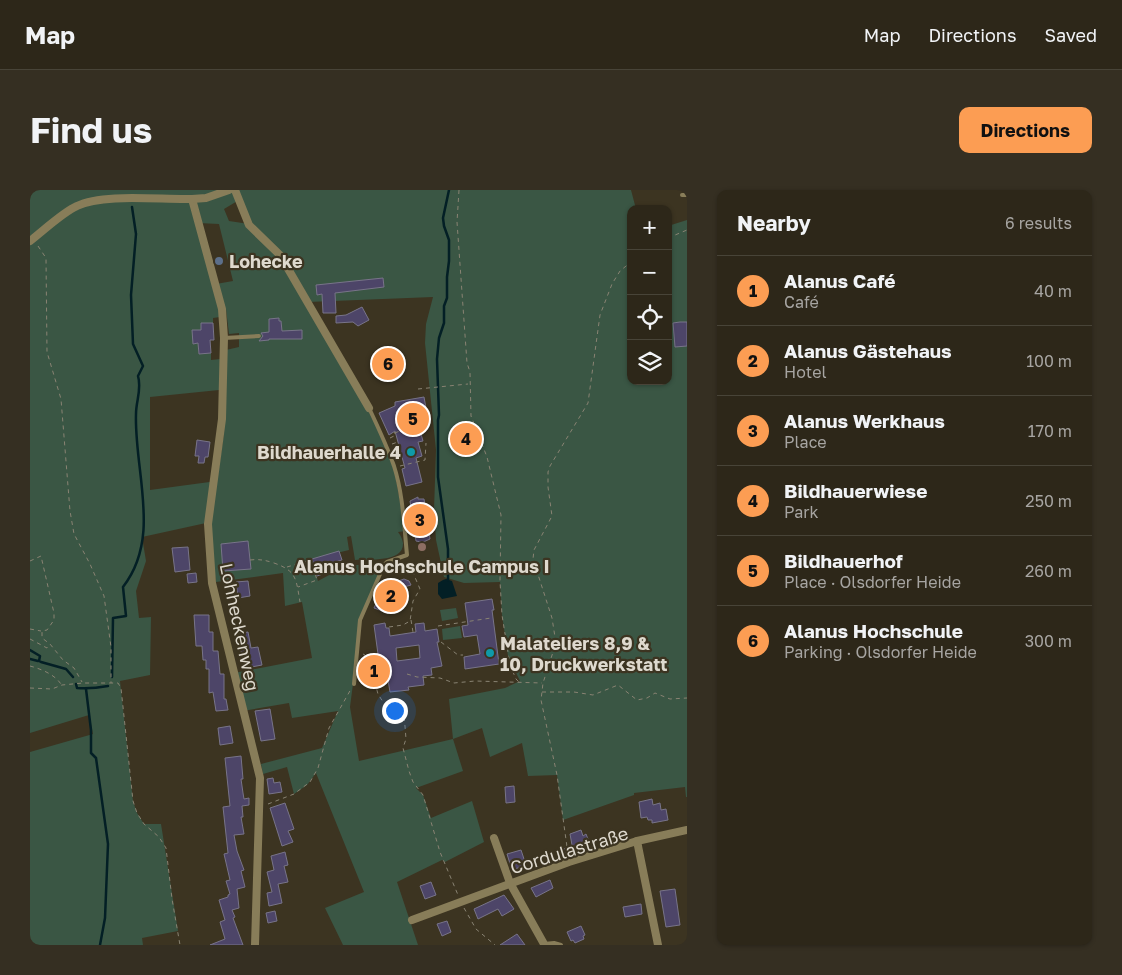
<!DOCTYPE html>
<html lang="en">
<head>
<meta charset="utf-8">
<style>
	:root { --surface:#2d2719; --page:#352f22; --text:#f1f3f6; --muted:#a7a5a2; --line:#484438; --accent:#fc9d53 }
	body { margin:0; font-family:"Golos Text",sans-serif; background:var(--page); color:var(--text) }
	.controls { position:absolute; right:15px; top:15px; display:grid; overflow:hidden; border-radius:10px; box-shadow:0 1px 4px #0004 }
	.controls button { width:45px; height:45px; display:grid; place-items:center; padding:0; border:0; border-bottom:1px solid var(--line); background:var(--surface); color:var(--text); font:25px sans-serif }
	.you { position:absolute; left:364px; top:520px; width:18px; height:18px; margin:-12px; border:4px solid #fff; border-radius:50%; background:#1a73e8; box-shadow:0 0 0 8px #1a73e833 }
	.badge { display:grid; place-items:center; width:32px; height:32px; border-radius:50%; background:var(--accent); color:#111; font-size:16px; font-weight:700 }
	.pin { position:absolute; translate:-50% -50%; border:2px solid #fff; box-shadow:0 1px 5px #0006 }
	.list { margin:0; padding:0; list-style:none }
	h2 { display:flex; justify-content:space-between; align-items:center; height:65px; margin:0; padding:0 20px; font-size:21px }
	h2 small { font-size:16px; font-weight:400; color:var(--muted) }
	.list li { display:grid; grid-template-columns:32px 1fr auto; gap:15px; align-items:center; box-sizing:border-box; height:70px; padding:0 20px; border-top:1px solid var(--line) }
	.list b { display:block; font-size:19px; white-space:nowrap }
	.list p { margin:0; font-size:16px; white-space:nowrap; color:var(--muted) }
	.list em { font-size:16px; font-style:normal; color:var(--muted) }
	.icon { flex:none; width:28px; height:28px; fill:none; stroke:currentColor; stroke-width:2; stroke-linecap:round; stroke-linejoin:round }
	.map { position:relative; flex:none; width:657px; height:755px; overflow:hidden; border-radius:10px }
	header { display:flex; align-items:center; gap:30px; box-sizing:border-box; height:70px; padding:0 25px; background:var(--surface); border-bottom:1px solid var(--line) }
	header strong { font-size:24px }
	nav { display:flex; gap:28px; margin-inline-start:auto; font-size:18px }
	.intro { display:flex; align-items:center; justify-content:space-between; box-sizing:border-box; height:120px; padding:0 30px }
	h1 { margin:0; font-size:35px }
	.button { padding:12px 22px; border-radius:10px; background:var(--accent); color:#111; font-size:18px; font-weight:700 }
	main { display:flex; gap:30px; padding:0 30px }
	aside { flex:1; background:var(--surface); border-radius:10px; box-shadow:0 1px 4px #0004 }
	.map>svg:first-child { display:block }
	.green { fill:#3a5644; fill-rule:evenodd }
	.water { fill:#031f25 }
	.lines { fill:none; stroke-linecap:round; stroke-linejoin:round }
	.stream { stroke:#031f25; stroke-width:2.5 }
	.building { fill:#4d4568; stroke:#787489; fill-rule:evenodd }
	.path { stroke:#898373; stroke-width:1; stroke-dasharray:4 4; stroke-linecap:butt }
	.service { stroke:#887d59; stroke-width:4 }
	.minor { stroke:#887d59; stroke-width:8 }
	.service-dot { fill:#5c6f8a; stroke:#3c3421; stroke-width:2 }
	.culture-dot { fill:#0f9aa8; stroke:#3c3421; stroke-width:2 }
	.education-dot { fill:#8d6e63; stroke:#3c3421; stroke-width:2 }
	.labels { text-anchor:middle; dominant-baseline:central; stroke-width:4.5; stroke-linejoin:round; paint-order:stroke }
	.poi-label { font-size:18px; font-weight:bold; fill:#ded9ce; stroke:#3c3421; text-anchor:start }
	.street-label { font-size:18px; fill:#ded9ce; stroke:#3c3421 }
</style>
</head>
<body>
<header>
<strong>Map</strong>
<nav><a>Map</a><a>Directions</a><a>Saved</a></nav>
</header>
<div class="intro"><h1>Find us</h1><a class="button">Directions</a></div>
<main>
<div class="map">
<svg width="657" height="755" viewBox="0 0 657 755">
	<rect width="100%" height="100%" fill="#3c3421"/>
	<g class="green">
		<path d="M0 0H601L606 19H601V191H638V36L657 30V607H656L655 597 604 603V605L533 630 527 585 498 586 492 553 460 567 452 538 423 549 433 581 386 598 393 605 401 628 442 611 454 652 415 672 412 670 367 692 388 755H313L295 718 334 702 286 583 277 595 264 604 257 577 233 584 231 574 292 558 308 521 262 528 259 513 213 521 204 483 282 468 272 412 255 416 253 383 186 392 176 333 112 347 116 371 106 401 109 428 121 427 120 485 90 491 103 611 107 623 114 634H131L148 741 112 748 113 755H0V562L63 544 59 525 0 543ZM209 10 219 34 199 31 194 19ZM168 33 189 34 203 91 186 94ZM403 107 396 134 395 153 406 260 404 320 406 350 414 387 434 393 470 392 472 425 478 466 490 491 475 498 419 509 423 549 329 571 320 517 332 424 354 375H318L288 391 282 369 319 360 317 347 321 346 325 370C339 369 374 373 373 353 372 348 371 346 368 342L375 341 364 277 335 209 278 112ZM192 119H196L199 144 209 143V157L196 160 194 243 187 291 120 300V207L189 200 191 169 181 170V163L169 164 168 153H163V140H171V133H183V128L190 127Z"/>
		<path d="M426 418 428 428 412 431 410 420Z"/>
		<path d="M430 436 432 448 413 450 412 439Z"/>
	</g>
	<path class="water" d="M416 389 422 391 427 406 412 409 408 404V393L413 390Z"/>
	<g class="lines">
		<g class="stream">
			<path d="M418 390V359L408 287V230L409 225 407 169 409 148 414 133V116L417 108V87L419 71V50L414 36 413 28 419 0"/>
			<path d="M0 460 10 466 9 471 11 472 36 479 43 487"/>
			<path d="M0 469 8 471"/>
			<path d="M82 487 83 428 96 426 93 397C132 347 104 282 106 224 106 211 112 199 108 186L113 176 103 154 101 105 106 44 102 17"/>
			<path d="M46 494 47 498C58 499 67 498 78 496"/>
			<path d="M56 499 61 540V563L66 568 78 654 75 728 70 755"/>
		</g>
	</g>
	<g class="building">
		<path d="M353 88 354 97 305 103 306 123H293L292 104 287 105 286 95Z"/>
		<path d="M332 117 339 130 328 136 323 132 306 133V126L316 125Z"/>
		<path d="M249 128V131H251L252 141 272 140V149H239V150L229 151 233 146 231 143 239 142V129Z"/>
		<path d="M650 132H657V156L645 157 643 133Z"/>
		<path d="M171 133H183L184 150H180L181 163 169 164 168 153 163 154 162 140H171Z"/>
		<path d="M394 207 396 218 366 222 374 241 389 237 393 251 388 252 392 266 386 268 392 292 376 296 372 279 375 278 365 241 359 245 349 223 365 216V212Z"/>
		<path d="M167 250 180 252 178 267H175L174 273H168L169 266H165Z"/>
		<path d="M388 307V309H394L400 349 391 353V352L386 351 380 311Z"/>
		<path d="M218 351 221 379 193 381 191 354Z"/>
		<path d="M158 357 160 380 145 382 142 358Z"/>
		<path d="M309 361 312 370 291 376 293 384 287 386 282 369Z"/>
		<path d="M166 383 167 392 158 393 157 384Z"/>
		<path d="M374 389 379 391 381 395 374 397 377 405 363 409 358 423 344 418 354 396Z"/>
		<path d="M218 391 220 406 208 408 206 392Z"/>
		<path d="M462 409 464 420H462L469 474 435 479 434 467 450 464 447 445 434 447 432 436 438 435 435 413Z"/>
		<path d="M164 425H179V442H183V461H188L190 484H194V509H196L198 520 186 521 183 502 179 503V479H176V470H173L172 456H166Z"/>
		<path d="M355 433 356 438H359L360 446 386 442 385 434 394 433 395 441 407 439 409 452H407L412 476 401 478 402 485 393 486 394 495 378 497 379 500 360 502 357 484 343 486 341 468 345 467 344 464H348L344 435ZM389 455 390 468 367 471 366 458Z"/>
		<path d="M218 442 221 458 228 457 232 475 216 478 206 444Z"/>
		<path d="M240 519 245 549 231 551 225 521Z"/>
		<path d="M200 536 203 553 190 555 188 538Z"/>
		<path d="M211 566 213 589H211L213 603 214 609 219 608V615L212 616 213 627H211L214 644 204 645 207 661 214 680 211 681 215 697 207 699 209 718 202 720 205 727 203 728 213 755H180L195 749 190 732 195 730 189 710 198 707V705L200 704 196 691 200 690 194 664 198 663 193 617 200 616 195 568Z"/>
		<path d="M243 588 244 593 250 592 252 602 239 604 237 589Z"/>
		<path d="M484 596 485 612 476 613 475 597Z"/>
		<path d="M622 609 623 615 630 613 631 620 636 619 638 630 622 633V630H618L617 627 611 628 609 612Z"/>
		<path d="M255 613 264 639 258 641 263 652 252 656 240 618Z"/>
		<path d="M551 640 553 646 556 644 560 654 533 663 532 660 542 655 540 644Z"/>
		<path d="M491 660 496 675 482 680 477 664Z"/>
		<path d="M255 662 258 675 254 676 258 692 248 694 252 713 239 716 237 703 242 702 237 682 244 680 241 666Z"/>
		<path d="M520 690 523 698 506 707 501 698Z"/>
		<path d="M401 692 406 705 395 709 390 696Z"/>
		<path d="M645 699 650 735 636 737 630 701Z"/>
		<path d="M474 705 484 719 472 726 468 719 448 729 444 719Z"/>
		<path d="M611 714 612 724 595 727 593 717Z"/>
		<path d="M245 721 247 731 238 733 236 723Z"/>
		<path d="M417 731 421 742 412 746 407 734Z"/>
		<path d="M551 736 555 745 553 746 554 749 545 753 543 750 541 751 537 742Z"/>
		<path d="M487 744 495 755H470Z"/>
	</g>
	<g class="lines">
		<g class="path">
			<path d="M429 0 427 32 437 173 440 182 441 226 457 267 471 325 470 391 472 425 480 475 486 489 490 493"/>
			<path d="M638 48 657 40"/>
			<path d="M8 56 16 68 17 162 31 209 40 321 44 344 60 374 74 406 81 457V493"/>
			<path d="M388 199 438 194"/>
			<path d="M365 243 374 239"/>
			<path d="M360 248 366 245 364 242"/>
			<path d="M362 254 368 252"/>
			<path d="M370 276 395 270 396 253"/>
			<path d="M220 370C229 369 235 370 244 373 267 381 266 389 270 412"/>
			<path d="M0 371 11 366 24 423V430L17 440 12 441V448L20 454 33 470 44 478 52 492"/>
			<path d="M257 377 281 370 287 390 268 397"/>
			<path d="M381 430 383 442"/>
			<path d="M408 436 461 428"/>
			<path d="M359 437 373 435 380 431 383 411 390 399 378 371"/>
			<path d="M0 439 11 441"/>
			<path d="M0 449 17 458 19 454"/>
			<path d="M411 452 428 465H433"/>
			<path d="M333 464 335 465 337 483 345 493 348 504 353 512"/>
			<path d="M0 476C11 479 24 484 31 494"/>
			<path d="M377 484 387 487 410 488 424 493 445 491 512 493"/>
			<path d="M0 498 22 499 32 495 53 493H88L91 498 103 611 107 623 114 634 129 647 136 658 142 709 150 755"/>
			<path d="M512 502H544L563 505 588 495 607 510 617 508 625 503 640 509 657 508"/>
			<path d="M373 511 376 549 373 558 379 581 383 592 393 605 410 662 428 705"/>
			<path d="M238 614 264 604 280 592 288 578 299 538 321 499"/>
			<path d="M538 664 527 585 511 510 513 493 525 456V447L522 428 503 369 504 360 522 326 518 297V282L520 276 558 213 570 125 582 94 590 81 601 72"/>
			<path d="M434 718 446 739 465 755"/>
		</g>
		<g class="service">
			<path d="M652 5H657"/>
			<path d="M194 148 229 146"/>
			<path d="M324 494 330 430 354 375 357 372 377 365C374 335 373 304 364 276 357 256 348 237 339 218"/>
			<path d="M514 754 524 753 531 755"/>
		</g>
		<g class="minor">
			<path d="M205 0 219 35 250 65 339 218"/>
			<path d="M162 9 192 119 194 148 192 229 178 334 182 393 230 588 225 755"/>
			<path d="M0 51C13 41 33 22 47 16 73 3 131 10 162 9L176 8 199 0"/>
			<path d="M464 648 480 693 514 754"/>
			<path d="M607 651 628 755"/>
			<path d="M382 730 539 672 607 651 657 640"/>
		</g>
	</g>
	<circle class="service-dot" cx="189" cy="71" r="5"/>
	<g class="culture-dot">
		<circle cx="381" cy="262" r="5"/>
		<circle cx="460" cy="463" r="5"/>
	</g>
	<circle class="education-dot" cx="392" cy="357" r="5"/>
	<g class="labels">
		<g class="poi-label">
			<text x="199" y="71">Lohecke</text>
			<text x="371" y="262" text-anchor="end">Bildhauerhalle 4</text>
			<text x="392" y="376" text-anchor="middle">Alanus Hochschule Campus I</text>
			<text x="470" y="453">Malateliers 8,9 &amp;<tspan x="470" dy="21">10, Druckwerkstatt</tspan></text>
		</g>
		<g class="street-label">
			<text transform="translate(210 437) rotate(78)">Lohheckenweg</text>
			<text transform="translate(539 660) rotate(-17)">Cordulastraße</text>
		</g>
	</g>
</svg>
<div class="controls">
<button>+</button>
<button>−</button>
<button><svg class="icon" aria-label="locate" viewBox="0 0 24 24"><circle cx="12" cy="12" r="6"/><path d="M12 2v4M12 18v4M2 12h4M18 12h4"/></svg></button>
<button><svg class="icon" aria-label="layers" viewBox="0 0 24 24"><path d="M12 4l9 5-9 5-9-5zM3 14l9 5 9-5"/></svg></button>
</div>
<div class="you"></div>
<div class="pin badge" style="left:344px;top:481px">1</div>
<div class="pin badge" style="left:361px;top:406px">2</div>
<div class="pin badge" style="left:390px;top:330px">3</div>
<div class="pin badge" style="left:436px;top:249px">4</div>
<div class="pin badge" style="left:383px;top:229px">5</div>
<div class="pin badge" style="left:358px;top:174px">6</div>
</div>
<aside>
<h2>Nearby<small>6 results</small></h2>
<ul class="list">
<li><span class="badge">1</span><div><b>Alanus Café</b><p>Café</p></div><em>40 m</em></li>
<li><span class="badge">2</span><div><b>Alanus Gästehaus</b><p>Hotel</p></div><em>100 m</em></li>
<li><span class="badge">3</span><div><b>Alanus Werkhaus</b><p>Place</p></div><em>170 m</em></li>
<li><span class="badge">4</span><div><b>Bildhauerwiese</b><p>Park</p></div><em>250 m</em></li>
<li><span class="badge">5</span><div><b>Bildhauerhof</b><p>Place · Olsdorfer Heide</p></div><em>260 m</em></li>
<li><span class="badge">6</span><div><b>Alanus Hochschule</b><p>Parking · Olsdorfer Heide</p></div><em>300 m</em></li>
</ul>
</aside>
</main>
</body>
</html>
